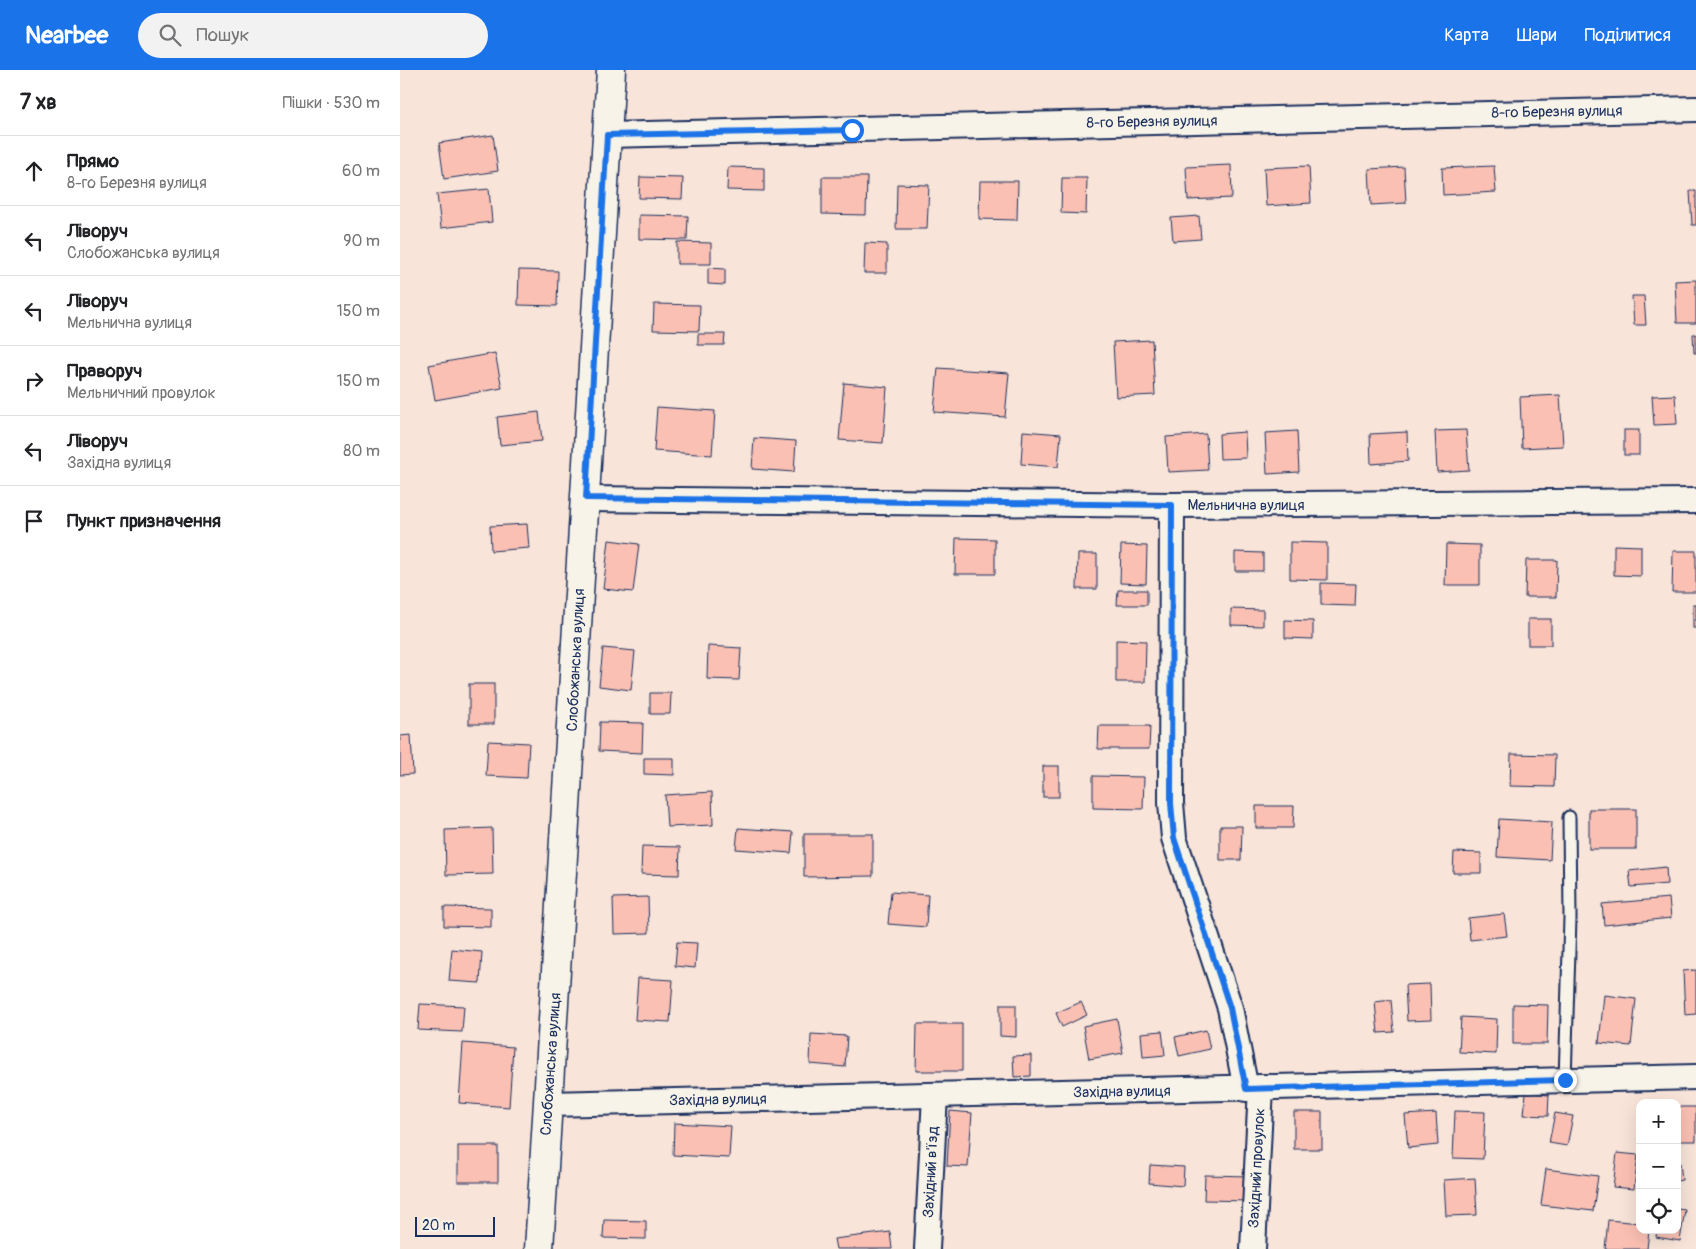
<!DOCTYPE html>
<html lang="uk">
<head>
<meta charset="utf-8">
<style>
	:root { --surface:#fff; --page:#f2f2f2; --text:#202124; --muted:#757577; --line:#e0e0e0; --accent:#1a73e8 }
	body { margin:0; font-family:Pangolin,sans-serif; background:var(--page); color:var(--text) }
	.controls { position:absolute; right:15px; bottom:15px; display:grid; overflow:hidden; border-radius:10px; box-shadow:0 5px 20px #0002 }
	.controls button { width:45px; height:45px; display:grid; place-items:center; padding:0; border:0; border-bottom:1px solid var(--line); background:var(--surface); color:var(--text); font:25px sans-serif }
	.scale { position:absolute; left:15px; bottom:12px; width:80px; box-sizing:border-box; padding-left:5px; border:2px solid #1b2f5e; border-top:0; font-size:14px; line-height:18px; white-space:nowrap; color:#1b2f5e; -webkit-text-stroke:4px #f7f3e8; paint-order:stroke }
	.stop { position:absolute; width:15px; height:15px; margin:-11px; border:4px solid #1a73e8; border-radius:50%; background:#fff }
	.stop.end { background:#1a73e8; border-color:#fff; box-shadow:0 1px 5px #0008 }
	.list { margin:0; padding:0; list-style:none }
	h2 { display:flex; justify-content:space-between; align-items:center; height:65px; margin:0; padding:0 20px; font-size:21px }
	h2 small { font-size:16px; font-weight:400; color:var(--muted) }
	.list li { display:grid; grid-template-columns:32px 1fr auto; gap:15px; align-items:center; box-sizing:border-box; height:70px; padding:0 20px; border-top:1px solid var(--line) }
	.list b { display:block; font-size:19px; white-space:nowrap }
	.list p { margin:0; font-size:16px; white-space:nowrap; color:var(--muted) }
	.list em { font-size:16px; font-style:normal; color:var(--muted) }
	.icon { flex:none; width:28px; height:28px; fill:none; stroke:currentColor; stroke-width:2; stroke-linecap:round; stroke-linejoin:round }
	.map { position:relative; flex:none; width:1296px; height:1179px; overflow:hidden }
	header { display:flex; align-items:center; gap:30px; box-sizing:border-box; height:70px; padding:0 25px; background:var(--accent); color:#fff }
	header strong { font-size:24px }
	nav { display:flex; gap:28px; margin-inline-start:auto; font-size:18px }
	.search { width:350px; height:45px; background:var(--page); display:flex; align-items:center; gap:12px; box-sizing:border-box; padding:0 18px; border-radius:28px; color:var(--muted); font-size:19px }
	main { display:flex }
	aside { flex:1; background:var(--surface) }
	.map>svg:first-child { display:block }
	.building { fill:#fac0b3; stroke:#1b2f5e }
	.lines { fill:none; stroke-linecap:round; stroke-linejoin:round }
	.lane-casing { stroke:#1b2f5e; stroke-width:15 }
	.street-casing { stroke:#1b2f5e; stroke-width:28 }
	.secondary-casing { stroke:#1b2f5e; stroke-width:31 }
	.lane { stroke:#f7f3e8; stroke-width:11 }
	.street { stroke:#f7f3e8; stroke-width:24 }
	.secondary { stroke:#f7f3e8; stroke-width:28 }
	.route { stroke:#1a73e8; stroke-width:6 }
	.labels { text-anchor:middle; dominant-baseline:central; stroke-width:4; stroke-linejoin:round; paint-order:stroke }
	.street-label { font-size:15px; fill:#1b2f5e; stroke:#f7f3e8 }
</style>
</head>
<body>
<header>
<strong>Nearbee</strong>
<div class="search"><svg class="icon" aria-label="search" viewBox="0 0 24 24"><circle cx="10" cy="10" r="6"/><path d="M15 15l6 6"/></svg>Пошук</div>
<nav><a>Карта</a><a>Шари</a><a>Поділитися</a></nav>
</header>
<main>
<aside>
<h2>7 хв<small>Пішки · 530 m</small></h2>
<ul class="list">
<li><svg class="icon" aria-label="ahead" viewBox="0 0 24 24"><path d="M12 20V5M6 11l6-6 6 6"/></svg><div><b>Прямо</b><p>8-го Березня вулиця</p></div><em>60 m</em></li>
<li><svg class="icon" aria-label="left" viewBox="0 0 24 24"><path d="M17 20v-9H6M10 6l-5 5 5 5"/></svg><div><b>Ліворуч</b><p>Слобожанська вулиця</p></div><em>90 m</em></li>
<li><svg class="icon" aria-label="left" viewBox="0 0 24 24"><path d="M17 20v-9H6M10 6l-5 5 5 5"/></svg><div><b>Ліворуч</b><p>Мельнична вулиця</p></div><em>150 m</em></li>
<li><svg class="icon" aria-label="right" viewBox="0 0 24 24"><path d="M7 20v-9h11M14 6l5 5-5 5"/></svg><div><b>Праворуч</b><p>Мельничний провулок</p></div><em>150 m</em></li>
<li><svg class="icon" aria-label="left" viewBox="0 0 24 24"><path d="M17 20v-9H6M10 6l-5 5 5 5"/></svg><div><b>Ліворуч</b><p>Західна вулиця</p></div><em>80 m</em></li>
<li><svg class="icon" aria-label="arrive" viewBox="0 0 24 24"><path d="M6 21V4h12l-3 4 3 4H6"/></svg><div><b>Пункт призначення</b></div></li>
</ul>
</aside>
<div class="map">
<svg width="1296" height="1179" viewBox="0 0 1296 1179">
	<rect width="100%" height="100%" fill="#f8e4d8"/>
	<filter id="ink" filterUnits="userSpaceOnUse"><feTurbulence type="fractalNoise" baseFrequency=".02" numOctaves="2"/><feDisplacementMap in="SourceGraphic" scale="10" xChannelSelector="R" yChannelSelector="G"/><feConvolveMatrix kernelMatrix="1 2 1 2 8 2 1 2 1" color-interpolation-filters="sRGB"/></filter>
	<g filter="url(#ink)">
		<g class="building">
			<path d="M93 65 98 101 44 109 39 73Z"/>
			<path d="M831 95 832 128 788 130 786 97Z"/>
			<path d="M909 96 911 133 866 136 864 98Z"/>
			<path d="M1094 96 1096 122 1043 125 1042 98Z"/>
			<path d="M328 97 364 98V121L327 120Z"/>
			<path d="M1004 97 1006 133 971 135 969 99Z"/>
			<path d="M240 107 283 108 282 129 239 128Z"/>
			<path d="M422 107H467L466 145 422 144Z"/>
			<path d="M662 108H687L686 144 661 143Z"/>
			<path d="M580 111H618L617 150 579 149Z"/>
			<path d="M497 114 529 115 527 159H496Z"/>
			<path d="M89 119 92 152 41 158 37 124Z"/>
			<path d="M1290 121H1296V155H1292Z"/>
			<path d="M239 145 288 146 287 170 239 169Z"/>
			<path d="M799 146 801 169 773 171 771 148Z"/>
			<path d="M277 172 311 173V194H277Z"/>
			<path d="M465 173 487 174V203H464Z"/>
			<path d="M308 198 325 199V215L308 214Z"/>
			<path d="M119 200 158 201 157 236 118 235Z"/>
			<path d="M1296 210V253H1277L1275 211Z"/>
			<path d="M1232 226H1244L1246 255H1234Z"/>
			<path d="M254 234 300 235 299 261 253 260Z"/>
			<path d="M298 264H325L324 275H298Z"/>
			<path d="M1293 264H1296V283H1294Z"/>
			<path d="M752 270 755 325 716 327 713 272Z"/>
			<path d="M95 283 102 318 35 330 29 295Z"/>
			<path d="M538 298 609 303 605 347 534 342Z"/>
			<path d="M444 313 487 317 483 373 439 370Z"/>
			<path d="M1160 325 1163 376 1122 378 1120 327Z"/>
			<path d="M1275 325 1277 354 1254 355 1252 326Z"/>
			<path d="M257 337 315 341 312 385 254 381Z"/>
			<path d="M139 342 142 371 100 375 97 347Z"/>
			<path d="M1066 360 1069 400 1037 402 1035 361Z"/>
			<rect x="1224" y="360" width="15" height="25"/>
			<path d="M623 361 661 364 658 397 621 394Z"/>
			<path d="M897 361 899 402 867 404 865 363Z"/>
			<path d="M845 362 846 388 820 389 819 364Z"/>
			<path d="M1007 362 1008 391 971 394 970 364Z"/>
			<path d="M806 364 808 400 768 402 766 367Z"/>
			<path d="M354 368 396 371 394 402 352 399Z"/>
			<path d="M127 454 129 478 91 481 90 456Z"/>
			<path d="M556 468 595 469V504H555Z"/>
			<path d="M209 470 239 474 233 522 203 519Z"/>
			<path d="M890 472 927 473V510L890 509Z"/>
			<path d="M1046 474 1080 475V515H1045Z"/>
			<path d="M721 475 747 476 746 514 720 513Z"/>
			<path d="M1214 475 1241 476V506L1214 505Z"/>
			<path d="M1273 481H1296V522H1272Z"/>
			<path d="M835 482 863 483V501H835Z"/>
			<path d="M678 484H697V519H677Z"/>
			<path d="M1126 490H1157L1156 527H1125Z"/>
			<path d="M921 513 956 514 955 536 921 535Z"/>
			<path d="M718 520H747V535H717Z"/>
			<rect x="1293" y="534" width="3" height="24"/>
			<path d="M831 539 863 540V556L831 555Z"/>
			<rect x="1128" y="549" width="23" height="26"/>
			<path d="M885 550 913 551V569L885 568Z"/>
			<path d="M716 570 746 571 745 612H716Z"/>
			<path d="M308 576 341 578 339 610 307 609Z"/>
			<path d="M203 578 235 581 231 620 199 616Z"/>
			<rect x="69" y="614" width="25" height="40"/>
			<path d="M250 623H271L270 644H250Z"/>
			<path d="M200 652 243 653 242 683 199 681Z"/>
			<path d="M699 656H750L749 679H698Z"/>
			<path d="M11 665 13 704 0 705V666Z"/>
			<path d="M88 671 129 673 127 708 86 706Z"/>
			<path d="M1111 684 1155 685 1154 717 1110 716Z"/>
			<path d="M244 688H274V705L244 704Z"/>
			<rect x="643" y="696" width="16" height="31"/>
			<path d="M693 706 744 707 743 739 693 738Z"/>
			<path d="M312 722 313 755 267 757 265 725Z"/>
			<path d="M856 736H894L893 758H856Z"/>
			<rect x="1189" y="739" width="47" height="40"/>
			<path d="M1099 749 1152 752 1150 790 1097 787Z"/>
			<path d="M820 756H842L841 790H820Z"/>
			<path d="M92 758 93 804 46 805 45 760Z"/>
			<path d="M338 758 393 762 391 783 336 779Z"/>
			<path d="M404 764H473V806L404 807Z"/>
			<path d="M242 776 280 777 279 805 241 804Z"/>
			<path d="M1054 782 1081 783V803H1053Z"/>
			<path d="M1266 797 1267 814 1231 817 1229 801Z"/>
			<path d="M491 822 528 825 526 857 488 854Z"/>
			<path d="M248 827 249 863 214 864 213 828Z"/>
			<path d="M1269 828 1271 848 1204 855 1202 834Z"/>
			<path d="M44 837 91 838V857L44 856Z"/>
			<path d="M1104 844 1107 866 1070 870 1068 848Z"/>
			<path d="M277 872 297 873 295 898 275 896Z"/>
			<path d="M52 879 82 882 80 913 49 911Z"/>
			<path d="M1296 900V944L1285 945 1283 901Z"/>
			<path d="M238 908 273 910 270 952 235 950Z"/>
			<path d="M1030 914 1031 950 1007 951 1005 915Z"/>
			<path d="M1204 925 1236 929 1231 976 1199 973Z"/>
			<path d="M991 930 994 962 978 963 975 932Z"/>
			<path d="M681 932 687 945 662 957 656 943Z"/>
			<path d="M20 934 64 936 62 962 18 960Z"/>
			<path d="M1113 934 1148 935 1147 974H1113Z"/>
			<path d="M600 935H616V967L600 966Z"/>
			<path d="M1061 947 1097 949 1096 984 1059 982Z"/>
			<path d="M717 949 723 983 689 989 683 956Z"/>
			<path d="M517 954H562V1001H516Z"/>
			<path d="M806 960 810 979 779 986 775 967Z"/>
			<path d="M762 961 765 985 743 987 741 963Z"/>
			<path d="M411 964 447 966 445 997 410 994Z"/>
			<path d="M63 973 113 977 109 1037 59 1033Z"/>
			<path d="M631 985V1006L614 1007 613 986Z"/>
			<path d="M1126 1023 1149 1025 1148 1046 1124 1045Z"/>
			<rect x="1277" y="1037" width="19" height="34"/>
			<path d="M550 1041 572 1043 568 1097 547 1096Z"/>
			<path d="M1055 1041 1085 1042 1083 1089 1053 1088Z"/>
			<rect x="894" y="1042" width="28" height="37"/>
			<path d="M1036 1043 1038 1075 1008 1078 1005 1045Z"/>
			<path d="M1155 1043 1173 1046 1167 1076 1149 1073Z"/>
			<path d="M274 1053 331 1056 329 1088 273 1085Z"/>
			<rect x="58" y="1076" width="40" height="36"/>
			<path d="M1217 1083 1238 1085 1234 1119 1213 1117Z"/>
			<path d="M1277 1093H1280L1282 1110 1277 1111Z"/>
			<path d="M750 1095 784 1097 783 1116 749 1113Z"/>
			<path d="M1146 1099 1198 1106 1193 1141 1141 1135Z"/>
			<path d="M805 1105 850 1106 849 1131 804 1130Z"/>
			<path d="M1075 1108 1077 1145 1046 1146 1044 1110Z"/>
			<path d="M1277 1139 1285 1140 1280 1171 1256 1167 1257 1160H1277Z"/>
			<path d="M204 1150 246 1151V1169L203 1168Z"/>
			<path d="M1208 1150 1240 1153V1160H1249L1247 1179H1205Z"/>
			<path d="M490 1162 492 1179H436L434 1169Z"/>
		</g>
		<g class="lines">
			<defs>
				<path id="lane" d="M1165 1010 1170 848 1169 747"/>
				<g id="street">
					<path d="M207 65 1296 39"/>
					<path d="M186 429 772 435 1296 431"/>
					<path d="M772 435 771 733 774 768 830 938 846 1019"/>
					<path d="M149 1034 1296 1007"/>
					<path d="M527 1179 535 1025"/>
					<path d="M853 1179 861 1017"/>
				</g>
				<path id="secondary" d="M139 1179 211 0"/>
			</defs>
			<use href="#lane" class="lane-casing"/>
			<use href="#street" class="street-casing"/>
			<use href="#secondary" class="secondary-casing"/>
			<use href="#lane" class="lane"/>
			<use href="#street" class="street"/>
			<use href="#secondary" class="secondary"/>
		</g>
	</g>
	<g class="lines" filter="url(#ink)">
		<path class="route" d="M452 60 207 65 186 428 772 435 771 733 774 768 830 938 846 1019 1165 1010"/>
	</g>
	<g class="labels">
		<g class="street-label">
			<text transform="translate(1157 42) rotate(-1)">8-го Березня вулиця</text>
			<text transform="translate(752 52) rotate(-1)">8-го Березня вулиця</text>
			<text x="846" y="435">Мельнична вулиця</text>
			<text transform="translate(176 590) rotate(-87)">Слобожанська вулиця</text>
			<text transform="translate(151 994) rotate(-86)">Слобожанська вулиця</text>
			<text transform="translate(722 1022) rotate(-1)">Західна вулиця</text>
			<text transform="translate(318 1030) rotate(-1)">Західна вулиця</text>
			<text transform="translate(857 1098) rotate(-87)">Західний провулок</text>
			<text transform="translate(531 1102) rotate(-87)">Західний в'їзд</text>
		</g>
	</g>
</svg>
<div class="controls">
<button>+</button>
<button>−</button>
<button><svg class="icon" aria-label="locate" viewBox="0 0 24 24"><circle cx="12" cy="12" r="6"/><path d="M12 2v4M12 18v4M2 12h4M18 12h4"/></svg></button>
</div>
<div class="scale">20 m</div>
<div class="stop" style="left:452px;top:60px"></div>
<div class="stop end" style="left:1165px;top:1010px"></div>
</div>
</main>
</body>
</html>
